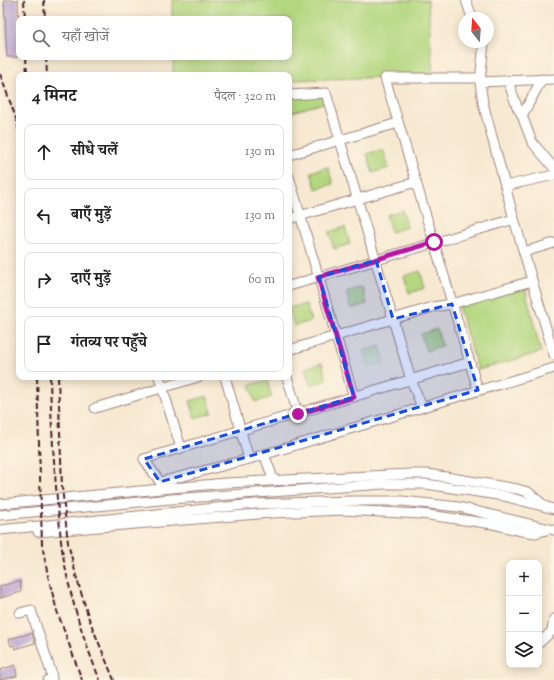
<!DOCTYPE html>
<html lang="hi">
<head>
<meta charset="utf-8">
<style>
	:root { --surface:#fff; --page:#f6f6f6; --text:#222; --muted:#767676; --line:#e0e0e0 }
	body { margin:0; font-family:"Sorts Mill Goudy","Noto Serif Devanagari",serif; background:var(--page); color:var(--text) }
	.controls { position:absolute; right:12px; bottom:12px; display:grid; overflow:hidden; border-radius:8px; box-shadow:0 2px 10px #0003 }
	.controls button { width:36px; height:36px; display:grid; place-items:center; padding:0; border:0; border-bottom:1px solid var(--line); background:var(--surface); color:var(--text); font:20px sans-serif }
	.compass { position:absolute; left:458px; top:12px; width:36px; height:36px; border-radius:50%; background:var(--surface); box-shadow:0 2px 10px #0003; rotate:343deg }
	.stop { position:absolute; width:12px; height:12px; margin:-9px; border:3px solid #b5179e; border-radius:50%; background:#fff }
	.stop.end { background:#b5179e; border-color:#fff; box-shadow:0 1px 4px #0008 }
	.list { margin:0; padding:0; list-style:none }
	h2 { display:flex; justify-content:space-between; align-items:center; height:52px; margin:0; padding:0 16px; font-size:17px }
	h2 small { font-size:13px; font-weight:400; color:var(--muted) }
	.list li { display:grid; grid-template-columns:26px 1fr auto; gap:12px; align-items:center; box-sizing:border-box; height:56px; margin:0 8px 8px; padding:0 8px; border:1px solid var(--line); border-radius:8px }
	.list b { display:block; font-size:15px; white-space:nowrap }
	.list em { font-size:13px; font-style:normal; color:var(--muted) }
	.icon { flex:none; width:22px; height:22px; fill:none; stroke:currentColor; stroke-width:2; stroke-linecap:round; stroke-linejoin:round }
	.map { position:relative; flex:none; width:554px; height:680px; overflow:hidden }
	.search { position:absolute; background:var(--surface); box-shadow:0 2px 10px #0003; left:16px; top:16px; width:276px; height:44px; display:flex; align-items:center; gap:10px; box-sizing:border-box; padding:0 14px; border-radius:8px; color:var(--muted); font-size:15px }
	.panel { position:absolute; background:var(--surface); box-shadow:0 2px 10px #0003; left:16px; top:72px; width:276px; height:308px; border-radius:8px }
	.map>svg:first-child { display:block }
	.green { fill:#b3d77f; stroke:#7e7b55 }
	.building { fill:#bca7d2 }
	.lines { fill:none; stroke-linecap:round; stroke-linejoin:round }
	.minor-casing { stroke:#a0847e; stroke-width:11 }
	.minor { stroke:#fff; stroke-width:9 }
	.rail { stroke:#4a1f2b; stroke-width:2; stroke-dasharray:6 3; stroke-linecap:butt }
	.route { stroke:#b5179e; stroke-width:5 }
	.marked { fill:#1d4ed8; fill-opacity:0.2; stroke:#1d4ed8; stroke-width:3; stroke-dasharray:8 5; stroke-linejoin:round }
</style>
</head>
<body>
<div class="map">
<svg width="554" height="680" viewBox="0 0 554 680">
	<rect width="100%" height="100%" fill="#fcf5e5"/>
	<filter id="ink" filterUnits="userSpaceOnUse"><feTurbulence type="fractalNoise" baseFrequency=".025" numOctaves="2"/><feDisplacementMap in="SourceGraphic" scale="8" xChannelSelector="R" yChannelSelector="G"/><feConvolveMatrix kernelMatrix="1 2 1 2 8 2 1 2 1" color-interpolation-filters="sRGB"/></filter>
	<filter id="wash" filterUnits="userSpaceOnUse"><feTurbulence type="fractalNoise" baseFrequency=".012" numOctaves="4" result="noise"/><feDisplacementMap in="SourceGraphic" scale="16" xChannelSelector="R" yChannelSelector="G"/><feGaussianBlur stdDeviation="0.9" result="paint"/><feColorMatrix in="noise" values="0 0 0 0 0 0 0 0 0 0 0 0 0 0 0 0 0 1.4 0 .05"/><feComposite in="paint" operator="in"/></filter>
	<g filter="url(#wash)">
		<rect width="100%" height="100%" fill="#f7e9d1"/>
		<g class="green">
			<path d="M172 0H428L433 76 289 80V75H173V57H289V19H172Z"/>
			<path d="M324 96 327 102 289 113V97Z"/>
			<path d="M383 149 389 168 373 173 367 154Z"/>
			<path d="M328 167 333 184 316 189 311 172Z"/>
			<path d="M402 210 407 227 391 232 386 215Z"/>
			<path d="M345 227 350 244 334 249 329 232Z"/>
			<path d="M420 271 425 288 409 293 404 276Z"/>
			<path d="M362 287 367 304 351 309 346 292Z"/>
			<path d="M525 288 541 352 478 370 458 306Z"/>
			<path d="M306 304 311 321 294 326 289 308Z"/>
			<path d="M437 329 442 346 426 351 421 334Z"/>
			<path d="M380 346 385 363 368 368 363 351Z"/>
			<path d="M322 363 327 380 310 385 305 368Z"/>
			<path d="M267 380 272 397 255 402 250 385Z"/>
			<path d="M207 396 212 413 195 418 190 401Z"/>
		</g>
		<g id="blocks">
			<g class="building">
				<path d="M4 0H18L19 57H7Z"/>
				<path d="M20 581 21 592 0 598V586Z"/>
				<path d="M32 633 35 643 15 649 14 645 11 646 9 639Z"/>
				<path d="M15 665 17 676 0 680V670Z"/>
			</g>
		</g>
	</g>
	<g filter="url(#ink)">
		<use href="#blocks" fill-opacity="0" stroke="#a0847e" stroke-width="1"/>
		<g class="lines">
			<defs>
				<g id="minor">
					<path d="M466 0 472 18"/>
					<path d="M554 79 480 82 483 103 514 219 554 355"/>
					<path d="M508 81 517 107 521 113 532 142 554 168"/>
					<path d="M480 82 484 42"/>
					<path d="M289 95 326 93 411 380 422 407"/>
					<path d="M521 113 524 112 542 79"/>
					<path d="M289 155 398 123"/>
					<path d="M289 177 354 397"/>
					<path d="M505 186 554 175"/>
					<path d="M289 219 416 182"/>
					<path d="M524 252 554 243"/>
					<path d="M289 286 514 219"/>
					<path d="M289 350 433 307 452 304 532 281"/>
					<path d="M470 362 144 459 160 482 249 459 554 368"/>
					<path d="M159 377 181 448"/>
					<path d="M225 377 249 459"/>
					<path d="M287 377 298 414"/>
					<path d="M478 390 385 78H481"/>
					<path d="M95 408 198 377"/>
					<path d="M264 454 274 481"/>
					<path d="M0 504 226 483 410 474H427L452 478 517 489 528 492 546 507"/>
					<path d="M0 515 171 499 384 484H426L504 496 554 509"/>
					<path d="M0 530 255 504 352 501H402L459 507 554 530"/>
					<path d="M38 532 271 513 343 510 421 514 493 524 521 531 536 533 549 529"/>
					<path d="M20 613 31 610 51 672 52 679 48 680"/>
					<path d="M539 643 552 631 554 619"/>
				</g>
			</defs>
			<use href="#minor" class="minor-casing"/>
			<use href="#minor" class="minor"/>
			<g class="rail">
				<path d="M24 0 25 19"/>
				<path d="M44 0 45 19"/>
				<path d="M26 57 27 75"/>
				<path d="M46 57 47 75"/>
				<path d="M0 74 17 121 19 132"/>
				<path d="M37 377 42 544 48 576 57 611 82 680"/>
				<path d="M50 377C51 421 54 466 58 510 60 523 60 536 62 549 69 594 83 639 100 680"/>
				<path d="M58 377 62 487 68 543 77 579 89 619 114 680"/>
			</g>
		</g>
	</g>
	<g class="lines" filter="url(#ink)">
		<path class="route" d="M298 414 354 397 318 277 434 242"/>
	</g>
	<path class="marked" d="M376 260 393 319 452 304 478 390 160 482 144 459 354 397 319 277Z"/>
</svg>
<div class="controls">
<button>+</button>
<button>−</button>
<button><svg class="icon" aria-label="layers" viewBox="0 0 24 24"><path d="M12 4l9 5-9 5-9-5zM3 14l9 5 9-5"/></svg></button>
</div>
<svg class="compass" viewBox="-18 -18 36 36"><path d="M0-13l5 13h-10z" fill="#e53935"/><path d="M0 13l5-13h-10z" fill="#767676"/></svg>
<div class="stop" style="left:434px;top:242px"></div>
<div class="stop end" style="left:298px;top:414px"></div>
<div class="search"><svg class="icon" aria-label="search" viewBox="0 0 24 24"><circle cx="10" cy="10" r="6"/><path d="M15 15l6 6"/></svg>यहाँ खोजें</div>
<section class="panel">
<h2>4 मिनट<small>पैदल · 320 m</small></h2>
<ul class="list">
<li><svg class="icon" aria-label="ahead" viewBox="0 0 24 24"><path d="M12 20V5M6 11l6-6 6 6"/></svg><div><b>सीधे चलें</b></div><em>130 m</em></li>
<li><svg class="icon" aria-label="left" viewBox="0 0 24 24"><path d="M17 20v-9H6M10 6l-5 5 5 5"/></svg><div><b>बाएँ मुड़ें</b></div><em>130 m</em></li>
<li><svg class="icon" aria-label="right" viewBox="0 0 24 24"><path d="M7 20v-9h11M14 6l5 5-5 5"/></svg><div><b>दाएँ मुड़ें</b></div><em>60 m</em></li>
<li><svg class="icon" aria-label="arrive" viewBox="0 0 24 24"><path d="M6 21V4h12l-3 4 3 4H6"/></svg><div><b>गंतव्य पर पहुँचे</b></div></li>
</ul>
</section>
</div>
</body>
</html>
